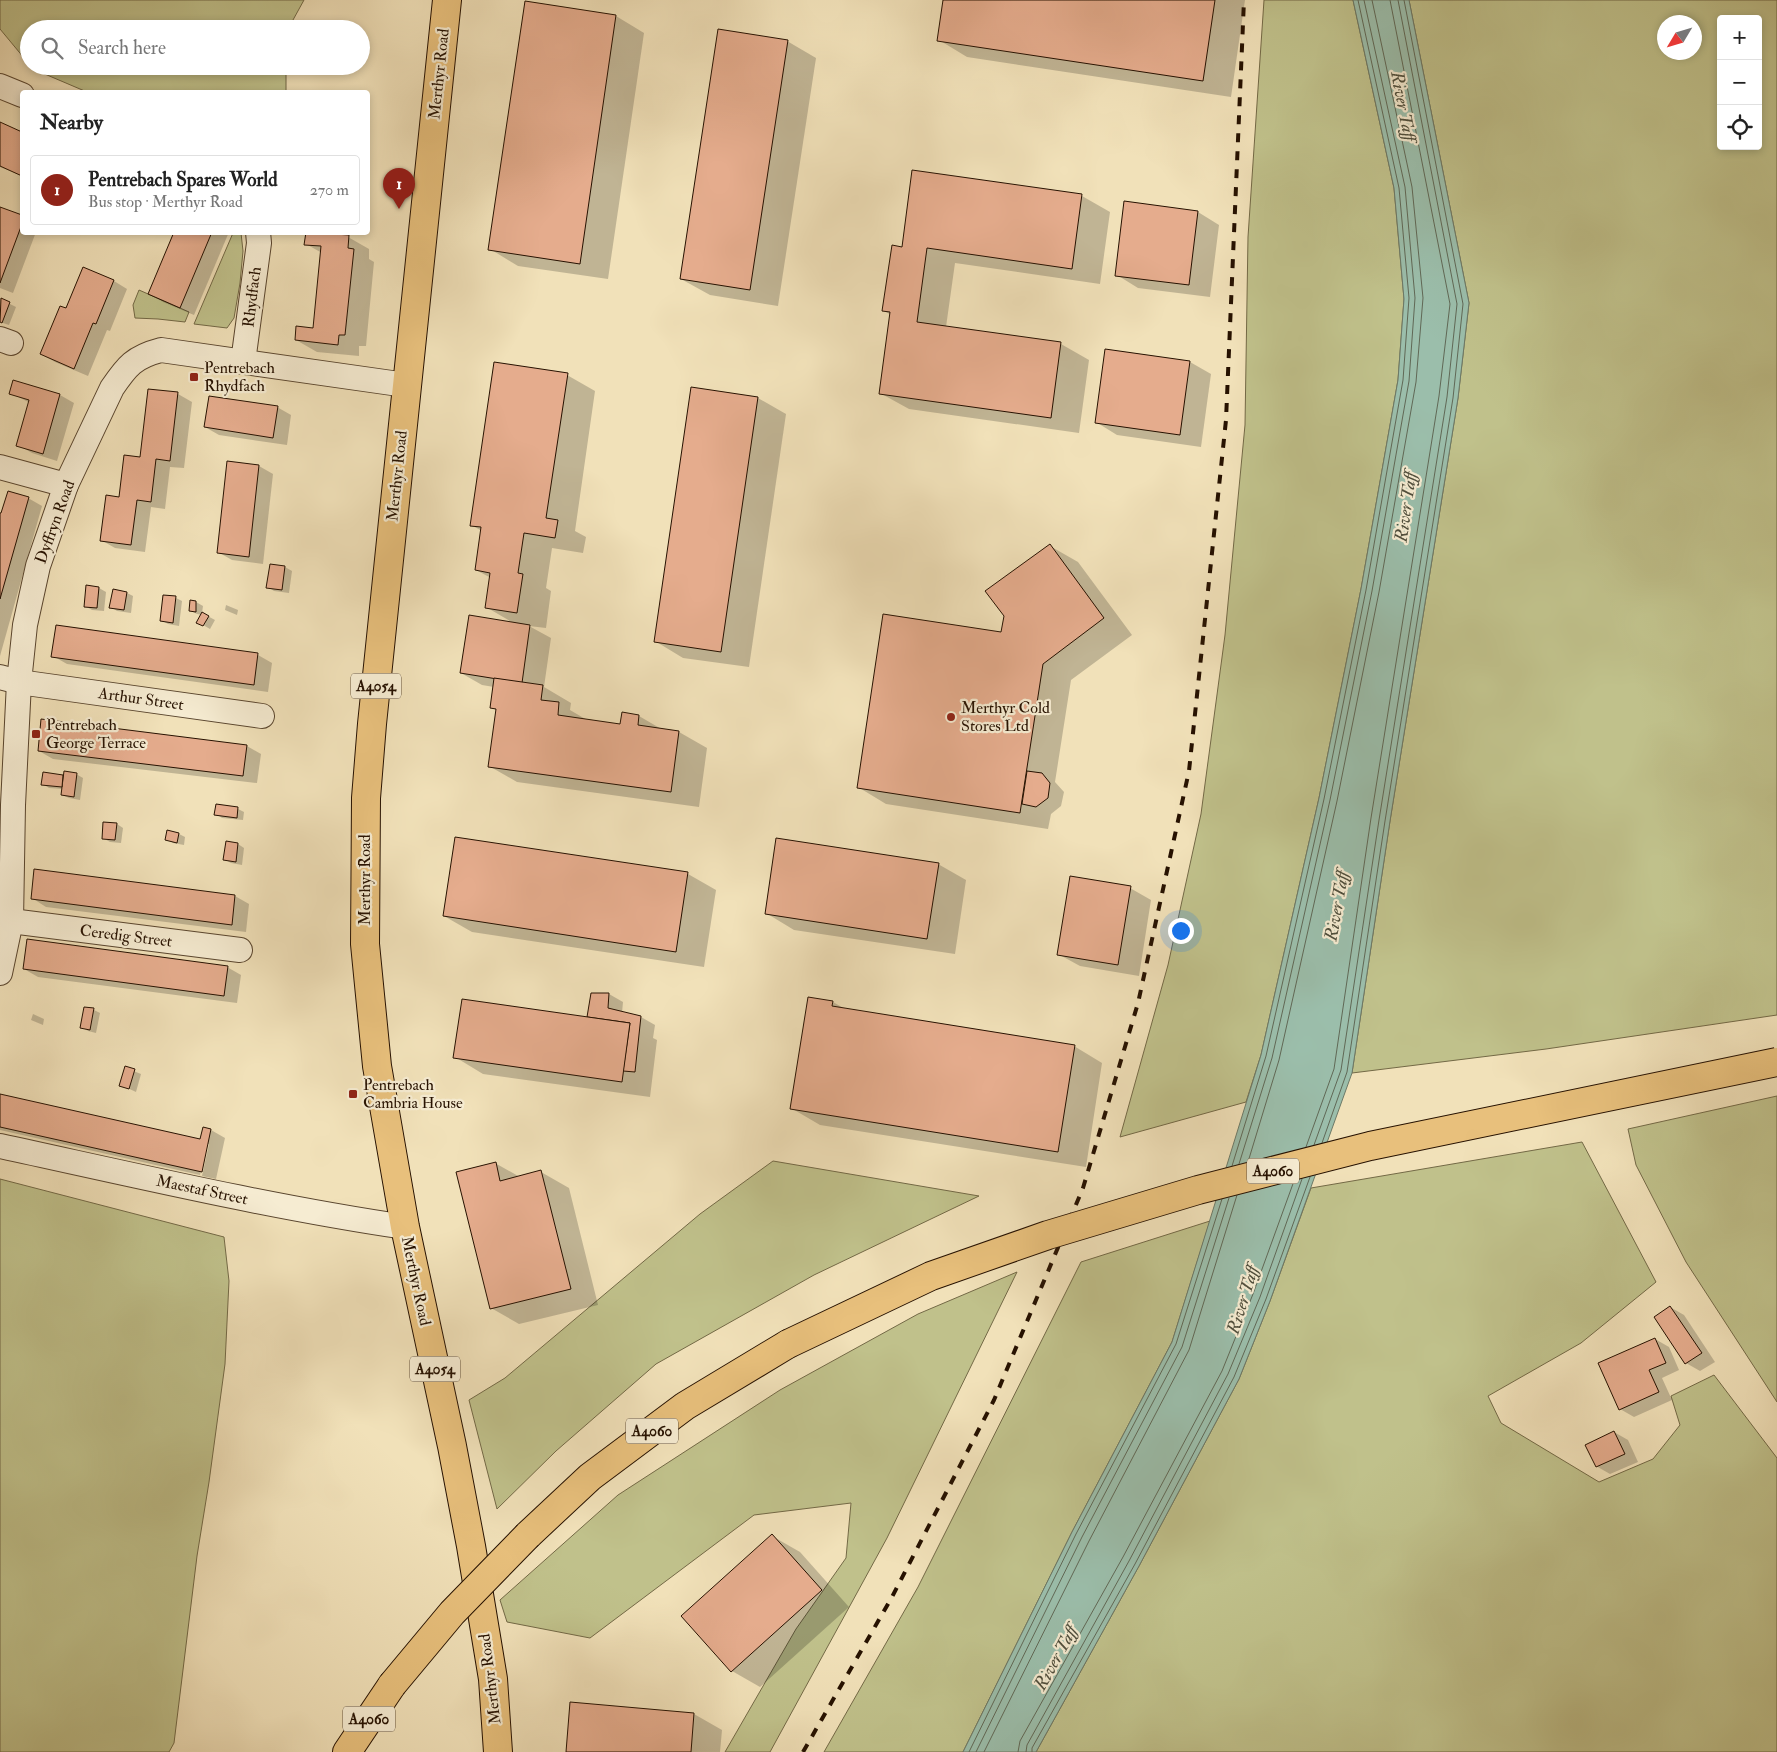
<!DOCTYPE html>
<html lang="en">
<head>
<meta charset="utf-8">
<style>
	:root { --surface:#fff; --page:#f6f6f6; --text:#222; --muted:#767676; --line:#e0e0e0; --accent:#8f2418 }
	body { margin:0; font-family:"IM FELL Double Pica",serif; background:var(--page); color:var(--text) }
	.controls { position:absolute; right:15px; top:15px; display:grid; overflow:hidden; border-radius:5px; box-shadow:0 2px 8px #0003 }
	.controls button { width:45px; height:45px; display:grid; place-items:center; padding:0; border:0; border-bottom:1px solid var(--line); background:var(--surface); color:var(--text); font:25px sans-serif }
	.compass { position:absolute; left:1657px; top:15px; width:45px; height:45px; border-radius:50%; background:var(--surface); box-shadow:0 2px 8px #0003; rotate:232deg }
	.you { position:absolute; left:1180px; top:930px; width:18px; height:18px; margin:-12px; border:4px solid #fff; border-radius:50%; background:#1a73e8; box-shadow:0 0 0 8px #1a73e833 }
	.badge { display:grid; place-items:center; width:32px; height:32px; border-radius:50%; background:var(--accent); color:#fff; font-size:16px; font-weight:700 }
	.pin { position:absolute; translate:-50% -41px; filter:drop-shadow(0 1px 2px #0008) }
	.pin::after { content:''; position:absolute; top:26px; width:18px; height:15px; background:inherit; clip-path:polygon(0 0,100% 0,50% 100%) }
	.list { margin:0; padding:0; list-style:none }
	h2 { display:flex; justify-content:space-between; align-items:center; height:65px; margin:0; padding:0 20px; font-size:21px }
	h2 small { font-size:16px; font-weight:400; color:var(--muted) }
	.list li { display:grid; grid-template-columns:32px 1fr auto; gap:15px; align-items:center; box-sizing:border-box; height:70px; margin:0 10px 10px; padding:0 10px; border:1px solid var(--line); border-radius:5px }
	.list b { display:block; font-size:19px; white-space:nowrap }
	.list p { margin:0; font-size:16px; white-space:nowrap; color:var(--muted) }
	.list em { font-size:16px; font-style:normal; color:var(--muted) }
	.icon { flex:none; width:28px; height:28px; fill:none; stroke:currentColor; stroke-width:2; stroke-linecap:round; stroke-linejoin:round }
	.map { position:relative; flex:none; width:1777px; height:1752px; overflow:hidden }
	.search { position:absolute; background:var(--surface); box-shadow:0 2px 8px #0003; left:20px; top:20px; width:350px; height:55px; display:flex; align-items:center; gap:12px; box-sizing:border-box; padding:0 18px; border-radius:28px; color:var(--muted); font-size:19px }
	.panel { position:absolute; background:var(--surface); box-shadow:0 2px 8px #0003; left:20px; top:90px; width:350px; height:145px; border-radius:5px }
	.map>svg:first-child { display:block }
	.green { fill:#c0c18b; stroke:#736946; fill-rule:evenodd }
	.water { fill:#9bbeab; stroke:#6c7967 }
	.shadow { fill:#0003 }
	.lines { fill:none; stroke-linecap:round; stroke-linejoin:round }
	.shore { stroke:#606856; stroke-width:1 }
	.building { fill:#e5ac8d; stroke:#261100 }
	.street-casing { stroke:#59452e; stroke-width:26 }
	.primary-casing { stroke:#261100; stroke-width:30 }
	.highway-casing { stroke:#261100; stroke-width:30 }
	.street { stroke:#f6ecd2; stroke-width:24 }
	.primary { stroke:#e8c07c; stroke-width:28 }
	.highway { stroke:#e8c07c; stroke-width:28 }
	.rail { stroke:#261100; stroke-width:4; stroke-dasharray:9 9; stroke-linecap:butt }
	.highway-bridge-casing { stroke:#261100; stroke-width:30; stroke-linecap:butt }
	.highway-bridge { stroke:#e8c07c; stroke-width:28 }
	.poi-dot { fill:#8f2418; stroke:#f6ecd2; stroke-width:2 }
	.labels { text-anchor:middle; dominant-baseline:central; stroke-width:4.5; stroke-linejoin:round; paint-order:stroke }
	.shield { fill:#f6ecd2; stroke:#64533f; stroke-width:1 }
	.shield-label { font-size:15px; font-weight:bold; fill:#261100 }
	.street-label { font-size:16px; fill:#261100; stroke:#f6ecd2 }
	.poi-label { font-size:16px; fill:#261100; stroke:#f6ecd2; text-anchor:start }
	.water-label { font-size:18px; font-style:italic; fill:#4f4e3c; stroke:#f6ecd2 }
</style>
</head>
<body>
<div class="map">
<svg width="1777" height="1752" viewBox="0 0 1777 1752">
	<rect width="100%" height="100%" fill="#f1e1b9"/>
	<filter id="stains"><feTurbulence type="fractalNoise" baseFrequency=".004" numOctaves="4"/><feColorMatrix values="0 0 0 0 .2 0 0 0 0 .09 0 0 0 0 .02 0 0 0 .5 -.17"/></filter>
	<radialGradient id="worn" r=".72"><stop offset=".6" stop-color="#630" stop-opacity="0"/><stop offset="1" stop-color="#630" stop-opacity=".3"/></radialGradient>
	<g class="green">
		<path d="M0 0H304L288 29H29V64L0 29Z"/>
		<path d="M1264 0H1353L1394 188 1404 299 1398 380 1361 589 1319 798 1261 1055 1246 1102 1120 1137 1168 965 1201 814 1225 635 1245 425 1248 237Z"/>
		<path d="M1409 0H1777V1015L1546 1049 1352 1073 1390 821 1458 398 1469 303ZM1721 19H1758V146H1721ZM1664 22H1694V52H1664Z"/>
		<path d="M31 66H286V92H87L33 69Z"/>
		<path d="M233 233H241L243 251 240 283 234 318 227 328 194 324Z"/>
		<path d="M139 290 189 312 185 322 158 319 135 318 133 305Z"/>
		<path d="M1777 1096V1402L1686 1262 1636 1165 1628 1129Z"/>
		<path d="M1582 1142 1656 1282 1581 1343 1488 1396 1501 1423 1599 1482 1653 1459 1680 1425 1671 1396 1714 1375 1777 1458V1752H1036L1139 1566 1239 1379 1270 1301 1311 1188Z"/>
		<path d="M773 1161 979 1196 814 1275 656 1364 556 1451 497 1509 469 1400 505 1378 700 1214Z"/>
		<path d="M0 1179 224 1237 229 1281 225 1364 209 1482 197 1556 174 1743 169 1752H0Z"/>
		<path d="M1210 1221 1172 1342 1072 1532 963 1752H824L918 1587 1081 1262Z"/>
		<path d="M1017 1272 887 1538 770 1752H725L796 1629 846 1558 851 1503 754 1515 590 1638 507 1622 500 1600 618 1495 780 1390 918 1314Z"/>
	</g>
	<path class="water" d="M1353 0H1409L1469 303 1458 398 1390 821 1352 1073 1270 1301 1239 1379 1139 1566 1036 1752H963L1072 1532 1172 1342 1261 1055 1319 798 1361 589 1398 380 1404 299 1394 188Z"/>
	<g class="shadow">
		<path d="M945 0H1245L1231 97 967 57 939 40Z"/>
		<path d="M616 16 644 33 608 279 518 266 490 249Z"/>
		<path d="M787 41 816 58 778 306 710 295 681 279Z"/>
		<path d="M0 124 22 134V176L0 167Z"/>
		<path d="M1082 196 1110 212 1100 284 955 263 946 327 1061 344 1089 360 1079 433 909 409 880 393 891 315 884 311 903 248Z"/>
		<path d="M1125 203 1198 212 1219 225 1210 297 1138 288 1117 275Z"/>
		<path d="M0 208 22 217V232H36L13 293 0 288Z"/>
		<path d="M175 232H229L194 315 163 302 149 294Z"/>
		<path d="M348 237 369 249V259L374 262 366 346H359V356L317 352 296 340 314 330 322 253 306 244Z"/>
		<path d="M114 281 127 289 110 331 107 330 88 376 55 362 41 354 67 310Z"/>
		<path d="M0 299 16 307 9 325 0 322Z"/>
		<path d="M1190 362 1211 374 1201 447 1117 435 1096 422Z"/>
		<path d="M567 375 595 391 575 531 586 537 583 553 552 548 546 588 551 591 546 628 529 626 551 638 544 687 571 703 570 710 587 720 621 725 623 714 639 716 663 730 679 732 707 748 699 807 517 782 489 766 497 710 492 708 494 687 482 685 461 673 515 624 486 607 491 578 476 570 482 531 471 525Z"/>
		<path d="M14 382 60 395 74 403 57 461 32 453 18 445 30 403 11 393Z"/>
		<path d="M692 388 758 398 786 414 749 667 683 658 655 641Z"/>
		<path d="M149 390 178 394 192 402 184 468 170 467 165 509 151 507 145 552 115 548 101 540 141 459Z"/>
		<path d="M277 407 291 415 287 445 219 435 205 427Z"/>
		<path d="M259 466 273 474 263 564 232 560 218 552Z"/>
		<path d="M28 498 42 506 0 656V514Z"/>
		<path d="M1050 546 1078 562 1132 635 1071 680 1055 782 1064 792 1061 806 1051 814 1048 829 886 804 858 787 1002 634Z"/>
		<path d="M271 565 285 567 292 571 289 593 274 591 268 587Z"/>
		<path d="M87 587 99 588 106 592 104 611 92 610 85 606Z"/>
		<path d="M127 593 133 596 131 613 117 611 111 607Z"/>
		<path d="M176 598 182 601 179 626 168 624 161 620Z"/>
		<path d="M191 602H196L203 606 202 613 215 620 210 629 198 622 202 615 197 614 191 611Z"/>
		<path d="M226 605 238 610 237 615 225 610Z"/>
		<path d="M57 627 258 655 272 663 268 692 67 664 53 656Z"/>
		<path d="M247 746 261 754 257 783 53 759 39 751Z"/>
		<path d="M44 774 64 776 76 774 83 778 80 800 69 798 62 795 63 789 49 788 43 784Z"/>
		<path d="M217 805 238 809 244 812 243 820 222 818 216 814Z"/>
		<path d="M117 824 123 828 121 843 110 842 103 838Z"/>
		<path d="M179 834 185 837 184 845 173 843 167 839Z"/>
		<path d="M227 843 238 844 244 848 242 865 231 863 224 859Z"/>
		<path d="M938 864 966 880 955 954 794 930 766 913Z"/>
		<path d="M35 871 235 896 249 904 246 932 46 907 32 898Z"/>
		<path d="M688 874 716 890 704 967 472 932 444 916Z"/>
		<path d="M1130 888 1151 900 1139 976 1080 966 1058 954Z"/>
		<path d="M227 967 241 975 237 1003 38 977 24 969Z"/>
		<path d="M592 994H609L623 1002 622 1013 641 1017 655 1025 653 1038 657 1040 650 1097 483 1074 455 1057 588 1018Z"/>
		<path d="M833 1002 847 1010 1074 1046 1102 1063 1086 1167 820 1125 791 1108Z"/>
		<path d="M94 1010 100 1013 96 1033 88 1031 82 1027Z"/>
		<path d="M33 1014 44 1019 43 1025 31 1020Z"/>
		<path d="M126 1068 141 1074 136 1092 121 1085Z"/>
		<path d="M0 1095 201 1140 204 1129 211 1130 225 1138 216 1179 202 1176 209 1144H207L200 1175 0 1130Z"/>
		<path d="M495 1163 520 1177 541 1172 569 1188 598 1305 519 1324 491 1308Z"/>
		<path d="M1670 1307 1684 1315 1715 1362 1700 1371 1686 1363Z"/>
		<path d="M1655 1339 1669 1347 1679 1370 1662 1378 1672 1400 1634 1417 1620 1409Z"/>
		<path d="M1614 1432 1628 1440 1638 1462 1610 1474 1596 1466Z"/>
		<path d="M772 1536 800 1552 849 1607 760 1687 732 1671 683 1616Z"/>
		<path d="M694 1714 722 1730 720 1752H567Z"/>
	</g>
	<g class="lines">
		<g class="shore">
			<path d="M1322 1143 1347 1072 1385 821 1453 398 1463 304 1404 0"/>
			<path d="M1314 1145 1341 1070 1379 820 1447 397 1457 304 1398 0"/>
			<path d="M1306 1147 1334 1069 1371 818 1439 396 1450 304 1390 0"/>
			<path d="M1248 1162 1279 1060 1337 801 1379 592 1416 382 1423 298 1412 187 1372 0"/>
			<path d="M1239 1164 1272 1058 1330 800 1372 591 1409 381 1415 298 1405 187 1364 0"/>
			<path d="M1232 1166 1266 1056 1324 799 1366 590 1403 380 1409 298 1399 188 1358 0"/>
			<path d="M969 1752 1076 1534 1176 1344 1222 1199"/>
			<path d="M976 1752 1082 1537 1182 1347 1229 1198"/>
			<path d="M984 1752 1089 1541 1189 1350 1237 1195"/>
			<path d="M1018 1752 1020 1741 1123 1557 1222 1371 1253 1294 1294 1181"/>
			<path d="M1026 1752 1027 1745 1129 1561 1228 1374 1260 1297 1302 1179"/>
			<path d="M1032 1752V1748L1135 1564 1234 1377 1266 1299 1310 1177"/>
		</g>
	</g>
	<g class="building">
		<path d="M943 0H1215L1203 81 937 41Z"/>
		<path d="M525 1 616 15 580 264 488 250Z"/>
		<path d="M718 29 788 40 750 290 680 279Z"/>
		<path d="M0 122 22 132V176L0 166Z"/>
		<path d="M912 170 1082 194 1072 269 927 248 917 322 1061 342 1051 418 879 394 890 312 882 311 892 245 902 247Z"/>
		<path d="M1124 201 1198 211 1189 285 1115 276Z"/>
		<path d="M0 207 22 215V224L0 283Z"/>
		<path d="M174 232H212L180 308 148 294Z"/>
		<path d="M306 232 349 235 348 248 354 249 345 335H339L338 345 295 340 296 326 313 328 321 246 304 245Z"/>
		<path d="M83 267 114 280 96 324 93 323 74 369 40 354 60 306 66 308Z"/>
		<path d="M1 298 10 302 2 323 0 322Z"/>
		<path d="M1105 349 1190 361 1180 435 1095 423Z"/>
		<path d="M494 362 568 373 546 518 558 520 555 538 524 533 518 573 523 574 517 613 485 608 490 573 475 570 481 527 470 526Z"/>
		<path d="M13 380 60 394 43 454 16 446 29 400 9 394Z"/>
		<path d="M691 387 758 397 721 652 654 642Z"/>
		<path d="M148 389 178 392 170 461 156 459 151 502 137 500 131 545 100 541 106 495 119 497 124 455 140 457Z"/>
		<path d="M209 396 278 406 273 438 204 427Z"/>
		<path d="M227 461 259 465 249 557 217 553Z"/>
		<path d="M8 491 29 497 0 599V513H1Z"/>
		<path d="M1050 544 1104 618 1043 664 1020 813 857 788 883 614 1001 632 1004 616 985 591Z"/>
		<path d="M270 564 285 566 282 590 266 588Z"/>
		<path d="M86 585 99 587 97 608 84 607Z"/>
		<path d="M113 589 127 592 124 610 109 608Z"/>
		<path d="M163 595 176 596 173 623 160 621Z"/>
		<path d="M190 600 196 601V612L189 611Z"/>
		<path d="M202 612 209 616 203 626 196 623Z"/>
		<path d="M469 615 530 625 522 683 460 673Z"/>
		<path d="M56 625 258 653 254 685 51 657Z"/>
		<path d="M494 678 543 685 541 700 559 702 558 715 620 724 622 712 639 715 638 725 679 731 671 792 488 767 496 709 490 708Z"/>
		<path d="M41 719 247 745 243 776 38 751Z"/>
		<path d="M64 771 77 773 74 797 61 795Z"/>
		<path d="M1027 771 1042 773 1050 783 1048 798 1036 807 1022 804Z"/>
		<path d="M43 772 63 775 62 787 41 785Z"/>
		<path d="M216 804 238 807 237 818 214 815Z"/>
		<path d="M103 822 117 823 115 840 102 839Z"/>
		<path d="M167 830 179 833 177 843 165 840Z"/>
		<path d="M455 837 688 872 676 952 443 916Z"/>
		<path d="M776 838 939 863 927 939 765 914Z"/>
		<path d="M226 841 238 843 236 862 223 860Z"/>
		<path d="M34 869 235 895 232 925 31 899Z"/>
		<path d="M1070 876 1131 886 1118 965 1057 955Z"/>
		<path d="M27 939 228 966 224 996 23 969Z"/>
		<path d="M591 993H609L608 1008 641 1016 635 1072 623 1071 630 1023 587 1017Z"/>
		<path d="M808 997 833 1001 832 1006 1075 1045 1058 1152 790 1109Z"/>
		<path d="M462 999 630 1023 622 1082 453 1058Z"/>
		<path d="M84 1007 94 1008 90 1030 80 1028Z"/>
		<path d="M125 1066 135 1069 129 1089 119 1086Z"/>
		<path d="M0 1094 200 1139 203 1127 211 1129 202 1172 0 1127Z"/>
		<path d="M496 1162 500 1181 541 1170 571 1289 490 1309 456 1172Z"/>
		<path d="M1670 1306 1702 1353 1685 1364 1654 1317Z"/>
		<path d="M1655 1338 1666 1363 1649 1370 1659 1392 1619 1410 1598 1363Z"/>
		<path d="M1614 1431 1625 1454 1596 1467 1585 1445Z"/>
		<path d="M772 1534 822 1590 731 1672 681 1616Z"/>
		<path d="M570 1702 694 1713 691 1752H566Z"/>
	</g>
	<g class="lines">
		<defs>
			<g id="street">
				<path d="M0 86 22 95"/>
				<path d="M0 339 11 343"/>
				<path d="M243 362 259 243 258 232"/>
				<path d="M0 467 66 485"/>
				<path d="M0 677 19 682 262 716"/>
				<path d="M11 921 240 950"/>
				<path d="M0 973 11 921 13 805 19 682 25 625 38 566 66 485 112 388C127 366 134 357 161 350L406 385"/>
				<path d="M0 1146C134 1175 269 1207 405 1227"/>
			</g>
			<path id="primary" d="M447 0 372 724 366 798 365 944 377 1066 405 1227 452 1446 471 1546 493 1679 498 1752"/>
			<g id="highway">
				<path d="M528 1535 590 1477 685 1406 788 1344"/>
				<path d="M347 1752 392 1685"/>
			</g>
		</defs>
		<use href="#street" class="street-casing"/>
		<use href="#primary" class="primary-casing"/>
		<use href="#highway" class="highway-casing"/>
		<use href="#street" class="street"/>
		<use href="#primary" class="primary"/>
		<use href="#highway" class="highway"/>
		<path class="rail" d="M803 1752 892 1597 994 1400 1083 1188 1138 1003 1189 771 1226 420 1244 0"/>
		<defs>
			<g id="highway-bridge">
				<path d="M788 1344 931 1276 1048 1235 1198 1190 1370 1146 1777 1062"/>
				<path d="M392 1685 452 1613 528 1535"/>
			</g>
		</defs>
		<use href="#highway-bridge" class="highway-bridge-casing"/>
		<use href="#highway-bridge" class="highway-bridge"/>
	</g>
	<g class="poi-dot">
		<rect x="189" y="372" width="10" height="10" rx="2.5"/>
		<circle cx="951" cy="717" r="5"/>
		<rect x="31" y="729" width="10" height="10" rx="2.5"/>
		<rect x="348" y="1089" width="10" height="10" rx="2.5"/>
	</g>
	<g class="labels">
		<g class="shield">
			<rect x="351" y="673.5" width="50" height="25" rx="4"/>
			<rect x="1247" y="1158.5" width="52" height="25" rx="4"/>
			<rect x="410" y="1356.5" width="50" height="25" rx="4"/>
			<rect x="626" y="1418.5" width="52" height="25" rx="4"/>
			<rect x="343" y="1706.5" width="52" height="25" rx="4"/>
		</g>
		<g class="shield-label">
			<text x="376" y="686">A4054</text>
			<text x="1273" y="1171">A4060</text>
			<text x="435" y="1369">A4054</text>
			<text x="652" y="1431">A4060</text>
			<text x="369" y="1719">A4060</text>
		</g>
		<g class="street-label">
			<text transform="translate(439 74) rotate(-84)">Merthyr Road</text>
			<text transform="translate(252 297) rotate(-83)">Rhydfach</text>
			<text transform="translate(397 476) rotate(-84)">Merthyr Road</text>
			<text transform="translate(55 522) rotate(-70)">Dyffryn Road</text>
			<text transform="translate(141 699) rotate(8)">Arthur Street</text>
			<text transform="translate(365 880) rotate(-90)">Merthyr Road</text>
			<text transform="translate(126 936) rotate(7)">Ceredig Street</text>
			<text transform="translate(202 1190) rotate(12)">Maestaf Street</text>
			<text transform="translate(416 1281) rotate(78)">Merthyr Road</text>
			<text transform="translate(490 1679) rotate(-97)">Merthyr Road</text>
		</g>
		<g class="poi-label">
			<text x="204" y="368">Pentrebach<tspan x="204" dy="18">Rhydfach</tspan></text>
			<text x="961" y="708">Merthyr Cold<tspan x="961" dy="18">Stores Ltd</tspan></text>
			<text x="46" y="725">Pentrebach<tspan x="46" dy="18">George Terrace</tspan></text>
			<text x="363" y="1085">Pentrebach<tspan x="363" dy="18">Cambria House</tspan></text>
		</g>
		<g class="water-label">
			<text transform="translate(1403 106) rotate(79)">River Taff</text>
			<text transform="translate(1406 507) rotate(-82)">River Taff</text>
			<text transform="translate(1337 906) rotate(-80)">River Taff</text>
			<text transform="translate(1243 1300) rotate(-73)">River Taff</text>
			<text transform="translate(1056 1658) rotate(-61)">River Taff</text>
		</g>
	</g>
	<rect width="100%" height="100%" filter="url(#stains)"/>
	<rect width="100%" height="100%" fill="url(#worn)"/>
</svg>
<div class="controls">
<button>+</button>
<button>−</button>
<button><svg class="icon" aria-label="locate" viewBox="0 0 24 24"><circle cx="12" cy="12" r="6"/><path d="M12 2v4M12 18v4M2 12h4M18 12h4"/></svg></button>
</div>
<svg class="compass" viewBox="-18 -18 36 36"><path d="M0-13l5 13h-10z" fill="#e53935"/><path d="M0 13l5-13h-10z" fill="#767676"/></svg>
<div class="you"></div>
<div class="pin badge" style="left:399px;top:209px">1</div>
<div class="search"><svg class="icon" aria-label="search" viewBox="0 0 24 24"><circle cx="10" cy="10" r="6"/><path d="M15 15l6 6"/></svg>Search here</div>
<section class="panel">
<h2>Nearby<small></small></h2>
<ul class="list">
<li><span class="badge">1</span><div><b>Pentrebach Spares World</b><p>Bus stop · Merthyr Road</p></div><em>270 m</em></li>
</ul>
</section>
</div>
</body>
</html>
